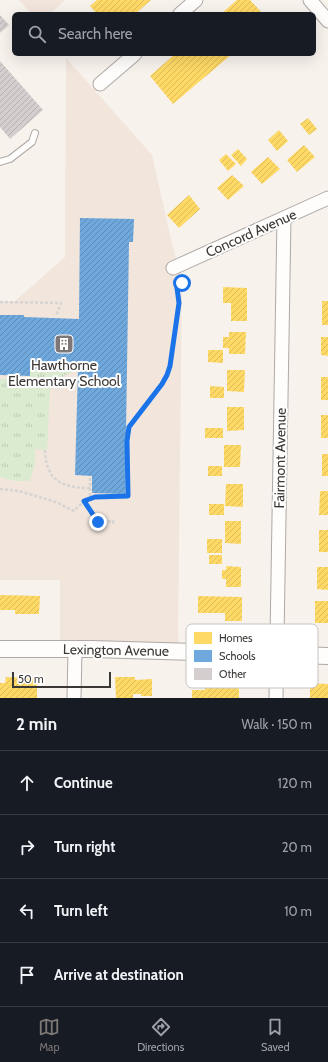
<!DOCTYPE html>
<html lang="en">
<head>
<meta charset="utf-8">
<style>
	:root { --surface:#171b24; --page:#242831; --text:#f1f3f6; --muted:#9ea1a6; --line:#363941; --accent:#7d7875 }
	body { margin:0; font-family:Cabin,sans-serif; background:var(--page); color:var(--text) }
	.scale { position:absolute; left:12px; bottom:10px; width:99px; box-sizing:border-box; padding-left:4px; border:2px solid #3b3734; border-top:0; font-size:11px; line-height:14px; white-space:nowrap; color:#3b3734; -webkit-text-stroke:3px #fff; paint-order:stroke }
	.stop { position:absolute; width:12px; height:12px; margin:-9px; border:3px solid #1a73e8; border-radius:50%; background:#fff }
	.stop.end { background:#1a73e8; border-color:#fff; box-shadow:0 1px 4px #0008 }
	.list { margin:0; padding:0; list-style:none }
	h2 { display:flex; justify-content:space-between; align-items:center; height:52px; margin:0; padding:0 16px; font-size:17px }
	h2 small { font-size:13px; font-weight:400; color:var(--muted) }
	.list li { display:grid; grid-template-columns:26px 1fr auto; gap:12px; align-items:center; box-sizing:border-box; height:64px; padding:0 16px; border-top:1px solid var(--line) }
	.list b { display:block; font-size:15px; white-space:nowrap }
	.list em { font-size:13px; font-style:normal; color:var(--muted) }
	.icon { flex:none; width:22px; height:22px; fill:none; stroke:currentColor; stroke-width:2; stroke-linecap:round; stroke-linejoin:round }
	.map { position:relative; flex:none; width:328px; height:698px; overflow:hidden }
	.search { position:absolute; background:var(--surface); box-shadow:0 4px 16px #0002; left:12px; right:12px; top:12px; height:44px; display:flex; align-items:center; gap:10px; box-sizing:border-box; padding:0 14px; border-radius:6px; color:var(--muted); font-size:15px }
	.sheet { height:308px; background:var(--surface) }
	nav { display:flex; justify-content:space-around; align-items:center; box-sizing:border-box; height:56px; border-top:1px solid var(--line); background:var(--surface); font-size:11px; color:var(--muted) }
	nav a { display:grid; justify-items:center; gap:2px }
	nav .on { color:var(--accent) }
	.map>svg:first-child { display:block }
	.built { fill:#f1e5dc }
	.grass { fill:url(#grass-tufts) }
	.homes { fill:url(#homes-hatch) }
	.schools { fill:url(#schools-hatch) }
	.building { fill:url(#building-hatch) }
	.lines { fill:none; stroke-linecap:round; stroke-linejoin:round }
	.service-casing { stroke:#aea9a6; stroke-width:8 }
	.minor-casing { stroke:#aea9a6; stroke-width:15 }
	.tertiary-casing { stroke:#aea9a6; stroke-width:18 }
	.path { stroke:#d6d4d2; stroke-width:2.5; stroke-dasharray:3 2; stroke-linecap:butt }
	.service { stroke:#fefdfc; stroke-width:6 }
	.minor { stroke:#fefdfc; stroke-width:13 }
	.tertiary { stroke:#fefdfc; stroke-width:16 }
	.route { stroke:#1a73e8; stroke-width:5 }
	.labels { text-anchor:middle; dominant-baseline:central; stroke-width:4; stroke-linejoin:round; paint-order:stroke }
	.street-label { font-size:14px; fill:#3b3734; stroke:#fff }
	.poi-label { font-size:14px; fill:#3b3734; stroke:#fff }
	.key { fill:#fff; stroke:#c4c3c2; stroke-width:1 }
	.key-label { font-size:11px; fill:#3b3734 }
</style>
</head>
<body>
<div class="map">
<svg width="328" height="698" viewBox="0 0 328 698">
	<defs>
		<pattern id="grass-tufts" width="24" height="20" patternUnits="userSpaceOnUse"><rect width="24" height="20" fill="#dbebd0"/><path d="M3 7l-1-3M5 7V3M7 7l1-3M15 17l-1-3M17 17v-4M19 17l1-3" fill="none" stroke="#bdcab3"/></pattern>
		<pattern id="homes-hatch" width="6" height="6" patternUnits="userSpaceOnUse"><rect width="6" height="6" fill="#ffd966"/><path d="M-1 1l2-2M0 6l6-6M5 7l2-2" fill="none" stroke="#dbbb59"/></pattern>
		<pattern id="schools-hatch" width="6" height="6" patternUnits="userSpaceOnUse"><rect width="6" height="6" fill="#6fa8dc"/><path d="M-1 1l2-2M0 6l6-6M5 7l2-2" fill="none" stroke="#5c8ab3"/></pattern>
		<pattern id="building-hatch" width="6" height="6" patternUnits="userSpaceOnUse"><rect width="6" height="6" fill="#d4cfce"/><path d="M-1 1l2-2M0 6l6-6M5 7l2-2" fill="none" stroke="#b7b2b2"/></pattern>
	</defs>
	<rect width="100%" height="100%" fill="#f8f2ed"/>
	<g class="built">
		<path d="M19 0H65L50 14H32Z"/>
		<path d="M66 58 152 155 172 244 182 279 178 632 179 644 60 642V580H0V301H15L65 257Z"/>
	</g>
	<path class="grass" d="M30 369H78V371C65 373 59 379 50 387L47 450 35 449V464L30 481H15L0 477V379H30Z"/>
	<g class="homes">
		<path d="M97 0H151L135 14H97L90 6Z"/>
		<path d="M237 0H250L263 14H221Z"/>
		<path d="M175 54H232L173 104 150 76Z"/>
		<path d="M308 118 317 129 309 135 300 124Z"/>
		<path d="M279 130 288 141 277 151 268 140Z"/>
		<path d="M304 145 315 157 297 172 287 160Z"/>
		<path d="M238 149 247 159 241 166 231 155Z"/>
		<path d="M226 154 236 164 228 171 219 160Z"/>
		<path d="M268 157 280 169 262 184 251 172Z"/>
		<path d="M232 175 244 186 228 200 217 188Z"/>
		<path d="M189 195 200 209 179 228 167 215Z"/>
		<path d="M223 287 247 288V321H231V303H223Z"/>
		<rect x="322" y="301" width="6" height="24"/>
		<path d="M229 332H246L245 354H229V348H223V337H229Z"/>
		<path d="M321 337H328V356L321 355Z"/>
		<path d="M208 350H223V363L208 362Z"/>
		<path d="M227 370H245L244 392 227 391Z"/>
		<rect x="321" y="377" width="7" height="23"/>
		<path d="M210 386 224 387V398H210Z"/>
		<path d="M227 407H244V430L227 431Z"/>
		<rect x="321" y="415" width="7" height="23"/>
		<rect x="205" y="428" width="18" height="10"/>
		<path d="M224 445H241L240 467H224Z"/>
		<rect x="322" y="454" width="6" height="22"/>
		<rect x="208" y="466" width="14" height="10"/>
		<path d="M226 484H243V507L225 506Z"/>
		<path d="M320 491H328V515H319Z"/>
		<rect x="209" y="504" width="15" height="11"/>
		<path d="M225 521H241V544L225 543Z"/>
		<rect x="319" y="530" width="9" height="22"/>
		<rect x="207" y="539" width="15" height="14"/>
		<rect x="209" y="555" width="13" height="9"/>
		<path d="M226 566 241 567V587H226V579H222V570H226Z"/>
		<path d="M317 567H328V590L317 589Z"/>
		<path d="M0 595 40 596 39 614H15V610H0Z"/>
		<path d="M198 596 242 597V621H225V613H198Z"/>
		<rect x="315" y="601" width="13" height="22"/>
		<path d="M6 677 37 678V698H0V683H5Z"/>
		<path d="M115 677H135V680L152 679V696H141V694H133V698H116Z"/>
		<path d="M310 683 328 684V698H310Z"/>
		<path d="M205 687H239V698H192V690H205Z"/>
	</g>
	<path class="schools" d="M80 218 134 219 133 242H129L125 494 92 493V476L75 475 78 369H30V376L0 375V315H24V317L79 319Z"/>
	<g class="building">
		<path d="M0 15 9 25 0 33Z"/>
		<path d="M0 61 43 110 10 139 0 127Z"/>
	</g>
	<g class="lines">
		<defs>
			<path id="service" d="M0 162 10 159 32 142 35 133"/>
			<g id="minor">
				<path d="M310 0 328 21"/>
				<path d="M180 14 196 0"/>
				<path d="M100 84 135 54"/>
				<path d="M173 268 328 198"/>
				<path d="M74 698 75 649"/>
				<path d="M276 698 284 218"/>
			</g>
			<path id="tertiary" d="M0 649H92L328 656"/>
		</defs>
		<use href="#service" class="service-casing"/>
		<use href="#minor" class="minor-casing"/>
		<use href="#tertiary" class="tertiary-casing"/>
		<g class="path">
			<path d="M0 302 61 303 56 316"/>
			<path d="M45 450C46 480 61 488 90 488"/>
			<path d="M90 478V499"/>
			<path d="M0 489 19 491 56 502 74 511 84 501 95 497 128 496 127 441 129 427 162 384 167 375 170 366 179 303 177 289 182 283"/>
			<path d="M84 501 98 522 113 521V524"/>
		</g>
		<use href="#service" class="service"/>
		<use href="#minor" class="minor"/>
		<use href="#tertiary" class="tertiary"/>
	</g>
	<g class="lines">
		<path class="route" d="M98 522 84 501 95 497 128 496 127 441 129 427 162 384 167 375 170 366 179 303 177 288 182 283"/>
	</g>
	<defs>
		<symbol id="building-square" viewBox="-11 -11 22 22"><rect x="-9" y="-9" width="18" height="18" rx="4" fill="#7d7875" stroke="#fff"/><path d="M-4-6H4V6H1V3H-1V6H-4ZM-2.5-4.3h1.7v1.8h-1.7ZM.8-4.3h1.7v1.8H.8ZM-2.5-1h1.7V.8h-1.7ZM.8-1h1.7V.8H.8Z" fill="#fff"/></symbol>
	</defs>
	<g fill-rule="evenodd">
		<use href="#building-square" x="53" y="333" width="22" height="22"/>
	</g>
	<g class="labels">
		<g class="street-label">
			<text transform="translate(251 233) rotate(-24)">Concord Avenue</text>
			<text transform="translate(280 458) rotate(-89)">Fairmont Avenue</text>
			<text transform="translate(116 650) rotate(1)">Lexington Avenue</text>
		</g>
		<g class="poi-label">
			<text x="64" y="365">Hawthorne<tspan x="64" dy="16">Elementary School</tspan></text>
		</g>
	</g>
	<rect x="186" y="624" width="132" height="64" rx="6" class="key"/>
	<rect x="194" y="632" width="18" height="12" fill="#ffd966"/>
	<rect x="194" y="650" width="18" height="12" fill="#6fa8dc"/>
	<rect x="194" y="668" width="18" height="12" fill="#d4cfce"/>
	<g class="key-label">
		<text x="219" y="642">Homes</text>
		<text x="219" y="660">Schools</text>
		<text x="219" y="678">Other</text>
	</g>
</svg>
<div class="scale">50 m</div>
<div class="stop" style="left:182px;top:283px"></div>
<div class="stop end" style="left:98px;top:522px"></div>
<div class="search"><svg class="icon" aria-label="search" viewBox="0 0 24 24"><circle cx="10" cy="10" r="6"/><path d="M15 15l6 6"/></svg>Search here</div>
</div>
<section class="sheet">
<h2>2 min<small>Walk · 150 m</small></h2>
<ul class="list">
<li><svg class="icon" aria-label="ahead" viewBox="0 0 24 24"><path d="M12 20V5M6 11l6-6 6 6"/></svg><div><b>Continue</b></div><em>120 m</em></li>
<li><svg class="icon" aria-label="right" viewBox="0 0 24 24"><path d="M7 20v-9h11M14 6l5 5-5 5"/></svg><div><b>Turn right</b></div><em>20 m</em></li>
<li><svg class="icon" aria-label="left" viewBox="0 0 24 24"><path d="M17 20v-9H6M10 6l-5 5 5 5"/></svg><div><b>Turn left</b></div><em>10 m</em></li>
<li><svg class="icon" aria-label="arrive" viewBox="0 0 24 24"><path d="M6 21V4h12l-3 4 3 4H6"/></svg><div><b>Arrive at destination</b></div></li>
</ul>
</section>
<nav>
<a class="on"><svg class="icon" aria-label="map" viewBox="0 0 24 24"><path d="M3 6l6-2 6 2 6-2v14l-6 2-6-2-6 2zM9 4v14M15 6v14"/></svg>Map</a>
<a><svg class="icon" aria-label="directions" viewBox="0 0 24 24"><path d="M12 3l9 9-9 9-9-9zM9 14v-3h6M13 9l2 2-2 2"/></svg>Directions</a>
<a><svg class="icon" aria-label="saved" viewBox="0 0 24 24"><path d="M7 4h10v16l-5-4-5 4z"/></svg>Saved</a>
</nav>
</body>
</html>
